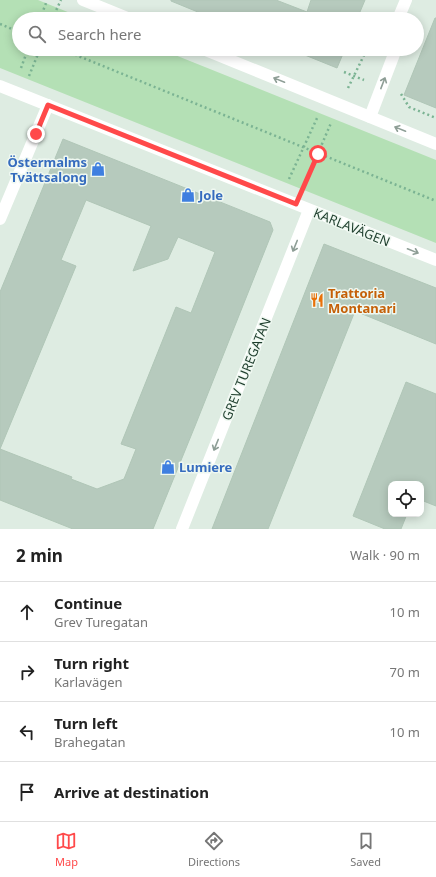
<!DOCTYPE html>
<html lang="en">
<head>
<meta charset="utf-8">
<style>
	:root { --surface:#fff; --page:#f2f2f2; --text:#222; --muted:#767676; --line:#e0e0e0; --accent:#ff494a }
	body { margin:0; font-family:"Noto Sans",sans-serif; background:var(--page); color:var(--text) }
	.controls { position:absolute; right:12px; bottom:12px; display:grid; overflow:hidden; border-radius:8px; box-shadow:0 2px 10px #0003 }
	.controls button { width:36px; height:36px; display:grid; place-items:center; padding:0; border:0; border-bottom:1px solid var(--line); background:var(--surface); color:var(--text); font:20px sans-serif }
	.stop { position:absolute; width:12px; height:12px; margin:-9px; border:3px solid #ff494a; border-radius:50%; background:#fff }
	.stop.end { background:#ff494a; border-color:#fff; box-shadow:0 1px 4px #0008 }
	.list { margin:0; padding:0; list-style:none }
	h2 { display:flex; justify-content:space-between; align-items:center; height:52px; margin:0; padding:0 16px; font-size:17px }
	h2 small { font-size:13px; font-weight:400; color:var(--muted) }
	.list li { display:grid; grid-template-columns:26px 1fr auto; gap:12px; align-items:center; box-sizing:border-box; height:60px; padding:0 16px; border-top:1px solid var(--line) }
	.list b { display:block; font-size:15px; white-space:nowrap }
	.list p { margin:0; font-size:13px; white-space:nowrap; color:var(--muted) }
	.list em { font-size:13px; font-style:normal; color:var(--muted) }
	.icon { flex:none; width:22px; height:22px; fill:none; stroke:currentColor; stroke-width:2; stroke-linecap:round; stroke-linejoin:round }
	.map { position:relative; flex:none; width:436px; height:529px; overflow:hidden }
	.search { position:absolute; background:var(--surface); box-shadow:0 2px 10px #0003; left:12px; right:12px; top:12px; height:44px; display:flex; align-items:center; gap:10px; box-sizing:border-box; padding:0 14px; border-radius:22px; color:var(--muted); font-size:15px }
	.sheet { height:292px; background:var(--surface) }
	nav { display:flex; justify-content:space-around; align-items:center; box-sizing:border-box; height:56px; border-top:1px solid var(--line); background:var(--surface); font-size:11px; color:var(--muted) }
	nav a { display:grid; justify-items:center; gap:2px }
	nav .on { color:var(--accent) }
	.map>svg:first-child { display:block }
	.green { fill:#b4e0b5 }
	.building { fill:#b6cabd; stroke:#b0c6b7 }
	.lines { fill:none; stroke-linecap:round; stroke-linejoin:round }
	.path { stroke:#7bb393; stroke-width:2.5; stroke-dasharray:2 3; stroke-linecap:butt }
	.minor { stroke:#fff; stroke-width:12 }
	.oneway { stroke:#8e9e96 }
	.route { stroke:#ff494a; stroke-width:5 }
	.labels { text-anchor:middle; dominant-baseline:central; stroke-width:3; stroke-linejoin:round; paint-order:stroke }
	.shop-label { font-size:13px; font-weight:bold; fill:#366cbe; stroke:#eff8f1; text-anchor:start }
	.street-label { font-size:13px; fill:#1e3e2d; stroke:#eff8f1 }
	.food-label { font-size:13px; font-weight:bold; fill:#c56008; stroke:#eff8f1; text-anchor:start }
</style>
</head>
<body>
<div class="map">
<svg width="436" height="529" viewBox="0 0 436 529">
	<rect width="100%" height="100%" fill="#deece2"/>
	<path class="green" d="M0 0H38L85 19H19V49H160L436 160V243L0 68Z"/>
	<g class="building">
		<path d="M171 0H276L307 12 311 0H365L357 19H215L171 1Z"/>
		<path d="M435 18H436V108L404 95Z"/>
		<path d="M290 49H345L337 68Z"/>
		<path d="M63 139 270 222 273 230 195 426 153 529H73L0 500V449L72 477 71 479 97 489 124 479 136 449 121 444 176 307 191 313 215 252 178 237 168 259 133 271 151 226 86 200 61 260 76 266 0 449V292Z"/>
		<path d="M324 244 436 288V344L355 311 268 529H212Z"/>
		<path d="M406 382 436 394V506L421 500V484H391V514H407L401 529H385L353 516Z"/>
	</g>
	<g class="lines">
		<g class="path">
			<path d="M40 19 46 3"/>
			<path d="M52 19 61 0"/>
			<path d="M0 24 19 32"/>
			<path d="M61 49 436 201"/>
			<path d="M21 68 28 49"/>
			<path d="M344 72 364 80"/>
			<path d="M29 76 40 49"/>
			<path d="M348 88 367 49"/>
			<path d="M401 94 409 107 436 118"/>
			<path d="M289 179 318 116"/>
			<path d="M304 186 331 123"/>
		</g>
		<g class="minor">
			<path d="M83 0 130 19"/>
			<path d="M398 19 406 0"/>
			<path d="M203 49 436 144"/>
			<path d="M0 86 436 260"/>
			<path d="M370 117 396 49"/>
			<path d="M0 219 48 105"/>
			<path d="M182 529 309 210"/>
		</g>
	</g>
	<defs><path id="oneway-shaft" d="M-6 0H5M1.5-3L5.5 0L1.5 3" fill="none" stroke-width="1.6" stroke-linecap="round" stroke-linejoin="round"/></defs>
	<g class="oneway">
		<use href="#oneway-shaft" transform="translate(279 80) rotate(-158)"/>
		<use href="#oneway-shaft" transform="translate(383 83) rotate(-69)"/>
		<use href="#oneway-shaft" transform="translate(400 129) rotate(-158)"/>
		<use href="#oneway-shaft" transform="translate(295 246) rotate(112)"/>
		<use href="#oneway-shaft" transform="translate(413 251) rotate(22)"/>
		<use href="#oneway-shaft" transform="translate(216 445) rotate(112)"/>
	</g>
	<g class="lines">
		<path class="route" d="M36 134 48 105 296 204 318 154"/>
	</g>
	<defs>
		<symbol id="shop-bare" viewBox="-9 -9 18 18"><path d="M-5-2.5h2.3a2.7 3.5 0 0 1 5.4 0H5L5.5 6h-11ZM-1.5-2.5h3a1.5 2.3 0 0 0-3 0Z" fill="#3f7fe0" stroke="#eff8f1" stroke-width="2.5" paint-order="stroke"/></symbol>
		<symbol id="restaurant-bare" viewBox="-9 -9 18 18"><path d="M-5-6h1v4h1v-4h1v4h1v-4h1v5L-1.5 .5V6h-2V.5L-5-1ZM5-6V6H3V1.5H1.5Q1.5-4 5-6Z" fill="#e8710a" stroke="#eff8f1" stroke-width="2.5" paint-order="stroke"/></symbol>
	</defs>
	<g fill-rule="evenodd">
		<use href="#shop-bare" x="88" y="159" width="20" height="20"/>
		<use href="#shop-bare" x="178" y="185" width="20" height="20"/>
		<use href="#restaurant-bare" x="307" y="290" width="20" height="20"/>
		<use href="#shop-bare" x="158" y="457" width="20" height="20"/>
	</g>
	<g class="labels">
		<g class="shop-label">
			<text x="87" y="162" text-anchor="end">Östermalms<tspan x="87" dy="15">Tvättsalong</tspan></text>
			<text x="199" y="195">Jole</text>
			<text x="179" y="467">Lumiere</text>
		</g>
		<g class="street-label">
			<text transform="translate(352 227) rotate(22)">KARLAVÄGEN</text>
			<text transform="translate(246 369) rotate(-68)">GREV TUREGATAN</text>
		</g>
		<g class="food-label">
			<text x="328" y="293">Trattoria<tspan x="328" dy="15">Montanari</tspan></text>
		</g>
	</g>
</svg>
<div class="controls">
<button><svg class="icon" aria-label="locate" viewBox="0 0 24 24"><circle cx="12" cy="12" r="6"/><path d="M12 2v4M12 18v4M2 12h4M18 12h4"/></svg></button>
</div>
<div class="stop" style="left:318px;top:154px"></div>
<div class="stop end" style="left:36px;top:134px"></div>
<div class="search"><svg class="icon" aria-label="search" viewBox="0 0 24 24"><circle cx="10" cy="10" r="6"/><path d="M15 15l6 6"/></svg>Search here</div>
</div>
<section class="sheet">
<h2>2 min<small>Walk · 90 m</small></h2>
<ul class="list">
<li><svg class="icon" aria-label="ahead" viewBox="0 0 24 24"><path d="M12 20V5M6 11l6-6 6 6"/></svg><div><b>Continue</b><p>Grev Turegatan</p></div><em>10 m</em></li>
<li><svg class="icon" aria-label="right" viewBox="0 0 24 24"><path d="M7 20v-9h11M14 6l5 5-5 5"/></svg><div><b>Turn right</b><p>Karlavägen</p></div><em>70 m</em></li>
<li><svg class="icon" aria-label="left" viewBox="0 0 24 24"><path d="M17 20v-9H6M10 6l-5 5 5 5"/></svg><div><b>Turn left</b><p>Brahegatan</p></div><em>10 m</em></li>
<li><svg class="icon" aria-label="arrive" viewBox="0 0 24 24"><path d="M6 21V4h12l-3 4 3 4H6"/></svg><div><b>Arrive at destination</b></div></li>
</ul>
</section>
<nav>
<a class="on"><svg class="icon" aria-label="map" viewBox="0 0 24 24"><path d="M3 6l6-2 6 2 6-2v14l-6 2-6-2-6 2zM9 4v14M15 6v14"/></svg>Map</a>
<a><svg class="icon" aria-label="directions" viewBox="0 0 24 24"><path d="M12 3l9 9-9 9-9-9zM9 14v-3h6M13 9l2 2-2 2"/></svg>Directions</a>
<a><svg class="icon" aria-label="saved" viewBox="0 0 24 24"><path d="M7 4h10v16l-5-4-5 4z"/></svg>Saved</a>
</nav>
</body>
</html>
